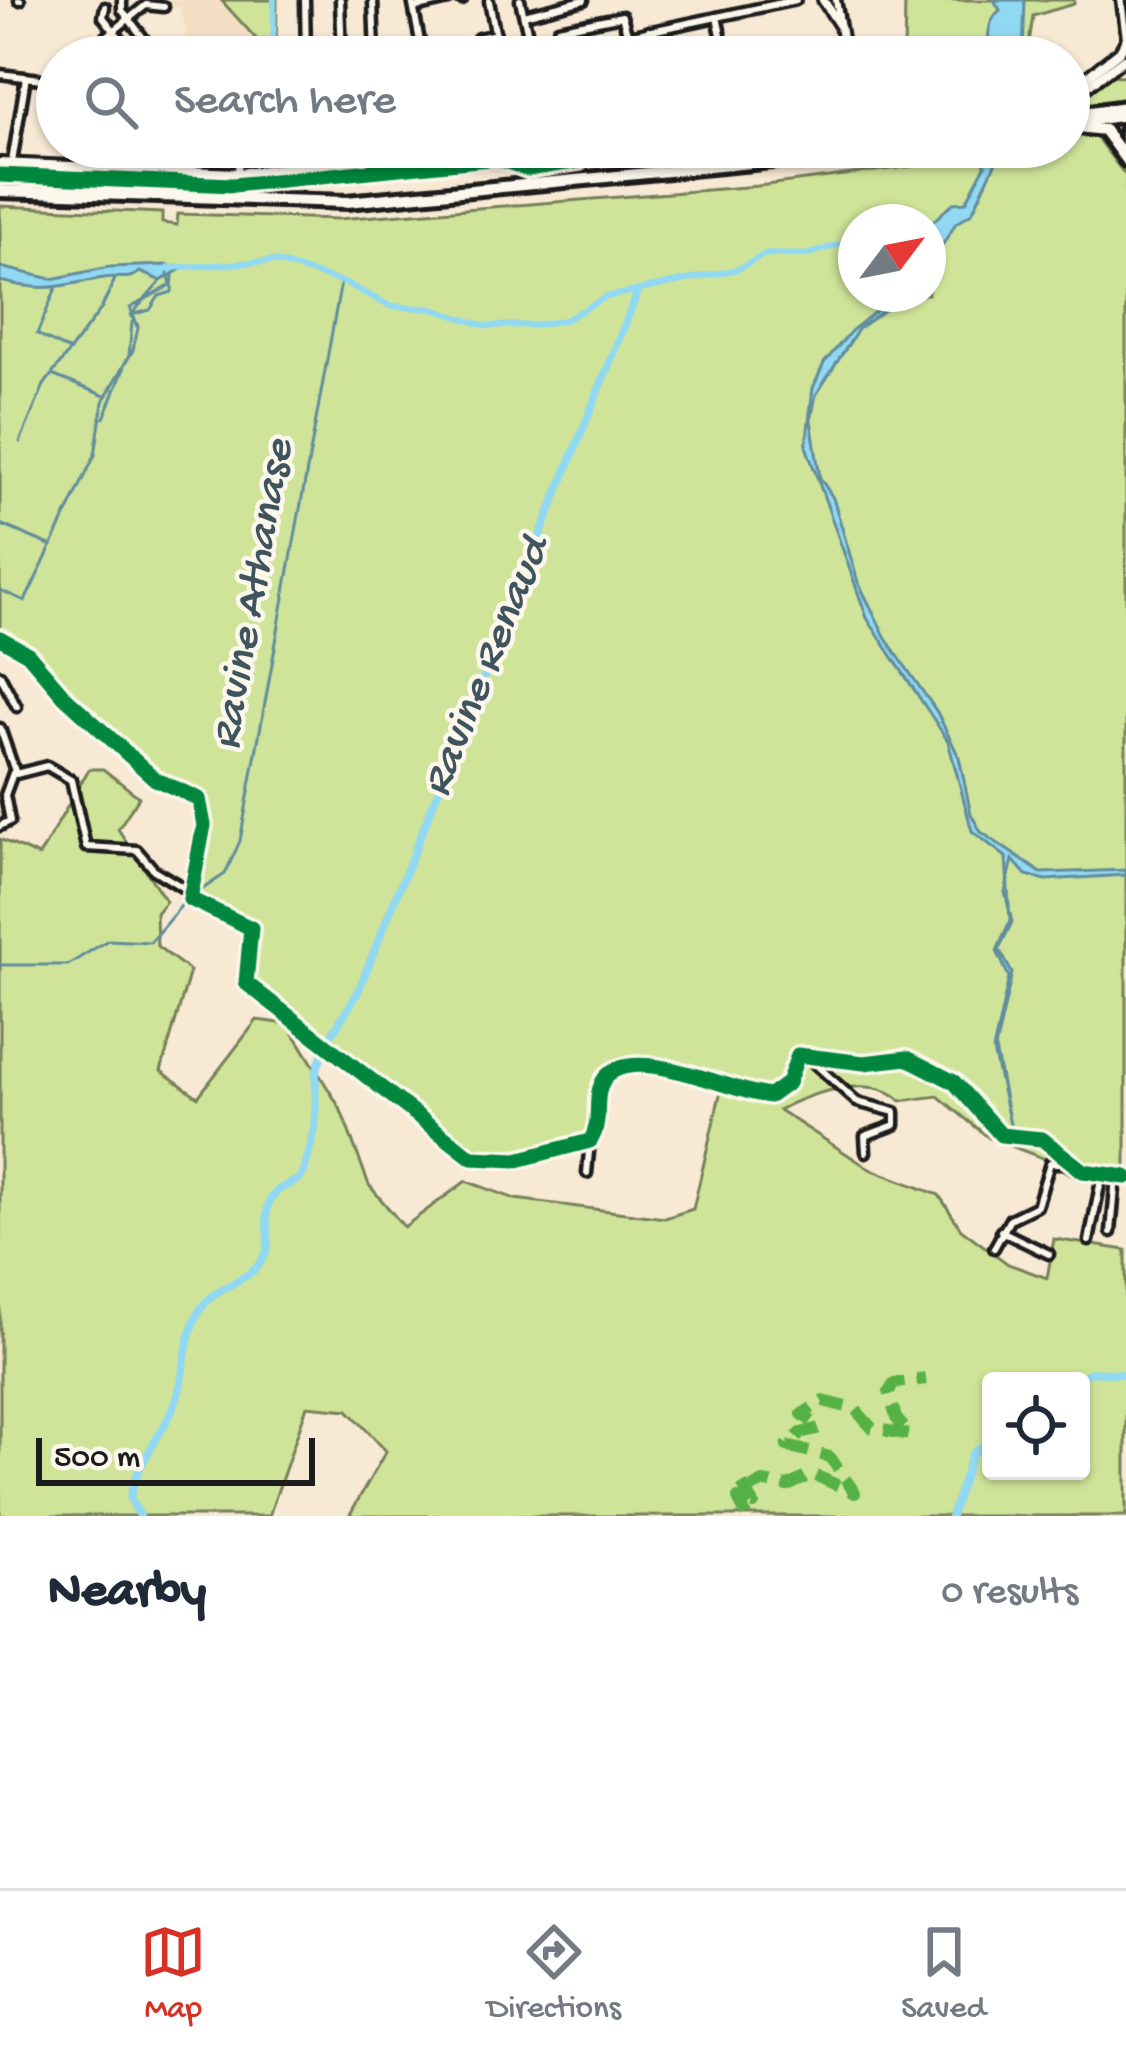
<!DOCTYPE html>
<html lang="en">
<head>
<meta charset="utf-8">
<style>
	:root { --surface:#fff; --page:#f6f6f7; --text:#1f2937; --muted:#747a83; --line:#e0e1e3; --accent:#d93025 }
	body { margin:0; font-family:"Gochi Hand",sans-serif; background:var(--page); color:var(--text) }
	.controls { position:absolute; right:36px; bottom:36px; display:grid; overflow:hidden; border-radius:12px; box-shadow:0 3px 9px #0004 }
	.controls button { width:108px; height:108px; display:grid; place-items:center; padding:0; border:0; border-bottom:3px solid var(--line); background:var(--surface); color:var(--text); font:60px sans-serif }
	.compass { position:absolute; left:838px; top:204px; width:108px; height:108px; border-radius:50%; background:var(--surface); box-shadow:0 3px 9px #0004; rotate:58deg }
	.scale { position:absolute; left:36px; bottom:30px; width:279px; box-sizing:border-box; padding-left:12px; border:6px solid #1c1c1c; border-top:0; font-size:33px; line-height:42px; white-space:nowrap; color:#1c1c1c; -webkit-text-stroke:9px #fbf7ec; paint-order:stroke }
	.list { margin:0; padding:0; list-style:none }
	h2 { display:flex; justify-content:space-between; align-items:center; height:156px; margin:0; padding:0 48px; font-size:51px }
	h2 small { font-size:39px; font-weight:400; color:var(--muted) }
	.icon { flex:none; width:66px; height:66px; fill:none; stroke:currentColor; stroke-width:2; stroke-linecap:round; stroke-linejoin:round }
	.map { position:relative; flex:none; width:1126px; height:1516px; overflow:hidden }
	.search { position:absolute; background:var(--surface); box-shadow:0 3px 9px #0004; left:36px; right:36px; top:36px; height:132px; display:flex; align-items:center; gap:30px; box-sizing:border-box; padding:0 42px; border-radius:66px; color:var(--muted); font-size:45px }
	.sheet { height:372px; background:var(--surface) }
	nav { display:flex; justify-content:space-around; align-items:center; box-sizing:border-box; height:168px; border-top:3px solid var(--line); background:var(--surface); font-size:33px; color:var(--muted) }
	nav a { display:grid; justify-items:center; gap:6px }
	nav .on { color:var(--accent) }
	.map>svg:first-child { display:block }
	.built { fill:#f4dfc4 }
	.green { fill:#cfe499; stroke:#76805a; stroke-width:3; fill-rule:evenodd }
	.water { fill:#91d8f2; stroke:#628d9c; stroke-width:3 }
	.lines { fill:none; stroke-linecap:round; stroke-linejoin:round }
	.stream { stroke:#628d9c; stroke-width:3 }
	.canal { stroke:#91d8f2; stroke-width:6 }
	.river { stroke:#91d8f2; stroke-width:8 }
	.minor-casing { stroke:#1c1c1c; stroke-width:15 }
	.major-casing { stroke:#1c1c1c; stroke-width:16 }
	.highway-casing { stroke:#1c1c1c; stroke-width:20 }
	.minor { stroke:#fbf7ec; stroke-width:6 }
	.major { stroke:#fbf7ec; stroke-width:8 }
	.highway { stroke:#fbf7ec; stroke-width:10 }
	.quiet { stroke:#55b145; stroke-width:12; stroke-dasharray:24 12; stroke-linecap:butt }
	.cycleway-casing { stroke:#fbf7ec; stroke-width:22 }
	.cycleway { stroke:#00873e; stroke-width:15 }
	.labels { text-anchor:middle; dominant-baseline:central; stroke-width:9; stroke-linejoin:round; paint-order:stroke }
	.water-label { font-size:45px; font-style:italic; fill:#3f545c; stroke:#fbf7ec }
</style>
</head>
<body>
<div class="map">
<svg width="1126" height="1516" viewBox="0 0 1126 1516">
	<rect width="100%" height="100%" fill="#f7e9d4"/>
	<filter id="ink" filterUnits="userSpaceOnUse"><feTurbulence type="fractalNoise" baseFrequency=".00833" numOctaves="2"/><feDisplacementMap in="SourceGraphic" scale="24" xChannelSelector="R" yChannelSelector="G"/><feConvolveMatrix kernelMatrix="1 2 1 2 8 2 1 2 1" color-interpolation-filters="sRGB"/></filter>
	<g filter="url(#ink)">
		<g class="built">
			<path d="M151 0H221L259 42H270V57H183L186 28 180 8 151 4Z"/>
			<path d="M163 147H433V151L238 173 163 171Z"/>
		</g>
		<g class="green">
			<path d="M221 0H277L276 57H270V42H259Z"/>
			<path d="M905 0H1074V4L1033 16 1027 57H904Z"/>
			<path d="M1105 75 1125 76 1126 102 1069 111V102Z"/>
			<path d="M1094 134 1126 176V1177L1083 1171 1080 1180 1048 1160 989 1138 938 1096 901 1101C874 1073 810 1092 779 1110L870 1169 939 1195 961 1229 1008 1264 1047 1278 1054 1239 1126 1250V1516H349L386 1451 348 1410 307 1406 269 1516H0V839L39 856 89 769H103L139 797 118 829 166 901 156 913 157 946 190 971 161 1071 198 1097 257 1020 288 1024 340 1108 369 1185 404 1227 466 1181 515 1199 665 1218 693 1209 722 1086C685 1071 638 1056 603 1080L598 1126 590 1141 528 1158H472L246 983 253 931 190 899 204 825 199 799C148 778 102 733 63 695 40 674 28 654 0 638V206L162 213V223L177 225 178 214 338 219 758 186 985 157 984 147H1069V136ZM856 222H928V294H856ZM991 1381H1081V1471H991Z"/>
		</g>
		<g class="water">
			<path d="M994 0H1025L1023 57H991C987 42 986 22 1000 10Z"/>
			<path d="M984 147H1003L972 213 956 223 928 268V226L953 203 966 202 985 166Z"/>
			<path d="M167 265 181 269 161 281 140 272C127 282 119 275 104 278 57 286 48 293 0 281V267L52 279 109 267Z"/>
			<path d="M897 294H907L859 328 816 395 811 420 820 478 833 498 858 582 887 640 937 712 959 757 971 814 981 832 1041 873 1126 870V875L1046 880 1026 875 1013 860 1005 892 1012 922 999 949 1012 973 995 1049 1011 1129 993 1051 1009 977 997 951 1010 921 1006 857 972 831 948 741 867 618 806 446 813 388 824 363 851 331Z"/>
		</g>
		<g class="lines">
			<g class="stream">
				<path d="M56 288 37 334 70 351"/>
				<path d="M133 313 161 281"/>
				<path d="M138 326 130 308 171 285 168 274"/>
				<path d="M52 375 105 396"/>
				<path d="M110 390 129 356 132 322"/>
				<path d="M104 418 124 369"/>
				<path d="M20 442 44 385 101 309 116 277"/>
				<path d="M0 524 52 546"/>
				<path d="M0 590 25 601 28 595 95 455 103 402 133 350 138 328 131 315 150 310 159 296 172 292 173 274"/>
				<path d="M194 895 225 874 240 841 341 282"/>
				<path d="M0 965H68L108 940 150 942 186 900"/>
			</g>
			<g class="canal">
				<path d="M273 57 274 0"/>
				<path d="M0 170 187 182 564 147"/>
				<path d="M272 173V147"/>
				<path d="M169 268 274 261 345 283 390 306 433 309 486 326 536 325 565 320 606 297 738 269 765 254 806 255 856 239"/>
			</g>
			<g class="river">
				<path d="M330 1037 357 994 637 294"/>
				<path d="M1073 1381 1091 1372 1126 1374"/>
				<path d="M140 1516 130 1499C135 1462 165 1434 177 1398 187 1368 183 1326 207 1301 224 1282 253 1281 265 1255 274 1236 258 1213 275 1193 284 1183 297 1185 304 1172L315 1129 316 1072 323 1052"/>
				<path d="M951 1516 972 1454 991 1440"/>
			</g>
			<defs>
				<g id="minor">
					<path d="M19 0H20"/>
					<path d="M122 0V10L158 57"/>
					<path d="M305 0 306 57"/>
					<path d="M340 0 342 57"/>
					<path d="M373 0 375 57"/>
					<path d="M412 0 423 57"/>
					<path d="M461 0H462"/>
					<path d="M520 0 533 57"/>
					<path d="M836 0 840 22"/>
					<path d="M1121 0 1126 38"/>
					<path d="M489 1 500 57"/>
					<path d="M105 7 103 17 135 57"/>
					<path d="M414 8 449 0"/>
					<path d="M524 15 584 0"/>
					<path d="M717 17 726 57"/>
					<path d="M648 31 653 57"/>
					<path d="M478 38 496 34"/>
					<path d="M559 51 558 29 622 16 628 36"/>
					<path d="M98 57 101 41 146 5 164 7"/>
					<path d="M530 57 796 0"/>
					<path d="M775 57H817"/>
					<path d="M0 74 57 81"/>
					<path d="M147 147V171"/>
					<path d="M307 147 308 165"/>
					<path d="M12 162 26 77"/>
					<path d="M238 173 239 147"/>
					<path d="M0 638 28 654 65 697 155 779 199 799 204 825 190 899 251 928 246 983 472 1158 517 1160 590 1141C604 1121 591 1097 605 1078 634 1042 732 1093 770 1096L788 1083 798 1055 864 1063 907 1058 954 1082 1001 1135 1042 1139 1083 1171 1126 1177"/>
					<path d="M0 675 17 707"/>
					<path d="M0 728 16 774 47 766 71 780 86 847 137 850 154 870 190 892"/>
					<path d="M0 826 10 821 5 795 13 773"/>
					<path d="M803 1053 857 1102 895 1112V1125L865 1136 866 1152"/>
					<path d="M587 1173 590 1141"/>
					<path d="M1001 1231 1049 1254"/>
					<path d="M1111 1232 1116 1177"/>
					<path d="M1089 1241 1102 1175"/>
					<path d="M994 1248 1010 1219 1037 1206 1050 1163H1069"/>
				</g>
				<g id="major">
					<path d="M823 0 840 26 845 57"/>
					<path d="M1069 91 1120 51 1126 40"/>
					<path d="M1069 100 1124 59"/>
					<path d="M0 163 238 173 466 147"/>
				</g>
				<g id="highway">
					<path d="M1069 115 1126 107"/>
					<path d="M1084 121 1126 115"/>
					<path d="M1069 126 1104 130 1126 160"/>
					<path d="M1126 127V149"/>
					<path d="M775 156 815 147"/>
					<path d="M0 191 347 202 918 147"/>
				</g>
			</defs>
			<use href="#minor" class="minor-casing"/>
			<use href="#major" class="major-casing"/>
			<use href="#highway" class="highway-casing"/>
			<use href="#minor" class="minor"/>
			<use href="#major" class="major"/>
			<use href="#highway" class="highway"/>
			<path class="quiet" d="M746 1516 738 1498 754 1504 741 1482 752 1488 763 1482 788 1486 812 1474 855 1493 830 1457 787 1446 801 1433 820 1428 802 1414 823 1401 855 1409 872 1428 910 1435 896 1418 889 1392 894 1383 926 1379"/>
			<defs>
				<g id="cycleway">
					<path d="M0 175 233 185 497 158 527 169 579 161 597 147"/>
					<path d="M0 638 28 654 65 697 155 779 199 799 204 825 190 899 251 928 246 983 472 1158 517 1160 590 1141C604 1121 591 1097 605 1078 634 1042 732 1093 770 1096L788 1083 798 1055 864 1063 907 1058 954 1082 1001 1135 1042 1139 1083 1171 1126 1177"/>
				</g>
			</defs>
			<use href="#cycleway" class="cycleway-casing"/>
			<use href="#cycleway" class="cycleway"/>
		</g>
	</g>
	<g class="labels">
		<g class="water-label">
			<text transform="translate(255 595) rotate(-80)">Ravine Athanase</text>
			<text transform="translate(488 668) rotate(-68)">Ravine Renaud</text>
		</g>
	</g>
</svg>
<div class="controls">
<button><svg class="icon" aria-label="locate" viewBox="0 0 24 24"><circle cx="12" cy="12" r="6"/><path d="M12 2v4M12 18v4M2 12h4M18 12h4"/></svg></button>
</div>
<svg class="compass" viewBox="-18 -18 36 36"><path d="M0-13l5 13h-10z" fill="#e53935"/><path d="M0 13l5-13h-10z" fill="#747a83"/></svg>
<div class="scale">500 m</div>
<div class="search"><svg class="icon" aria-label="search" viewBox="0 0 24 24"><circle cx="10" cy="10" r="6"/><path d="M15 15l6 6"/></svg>Search here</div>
</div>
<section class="sheet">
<h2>Nearby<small>0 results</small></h2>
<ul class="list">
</ul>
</section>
<nav>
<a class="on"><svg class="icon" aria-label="map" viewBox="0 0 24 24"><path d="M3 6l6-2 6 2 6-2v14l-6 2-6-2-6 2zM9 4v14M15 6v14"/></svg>Map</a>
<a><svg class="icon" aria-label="directions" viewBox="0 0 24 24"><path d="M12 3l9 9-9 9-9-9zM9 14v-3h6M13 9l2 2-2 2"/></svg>Directions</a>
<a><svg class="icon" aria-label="saved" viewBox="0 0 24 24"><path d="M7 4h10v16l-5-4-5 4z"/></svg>Saved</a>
</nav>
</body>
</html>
